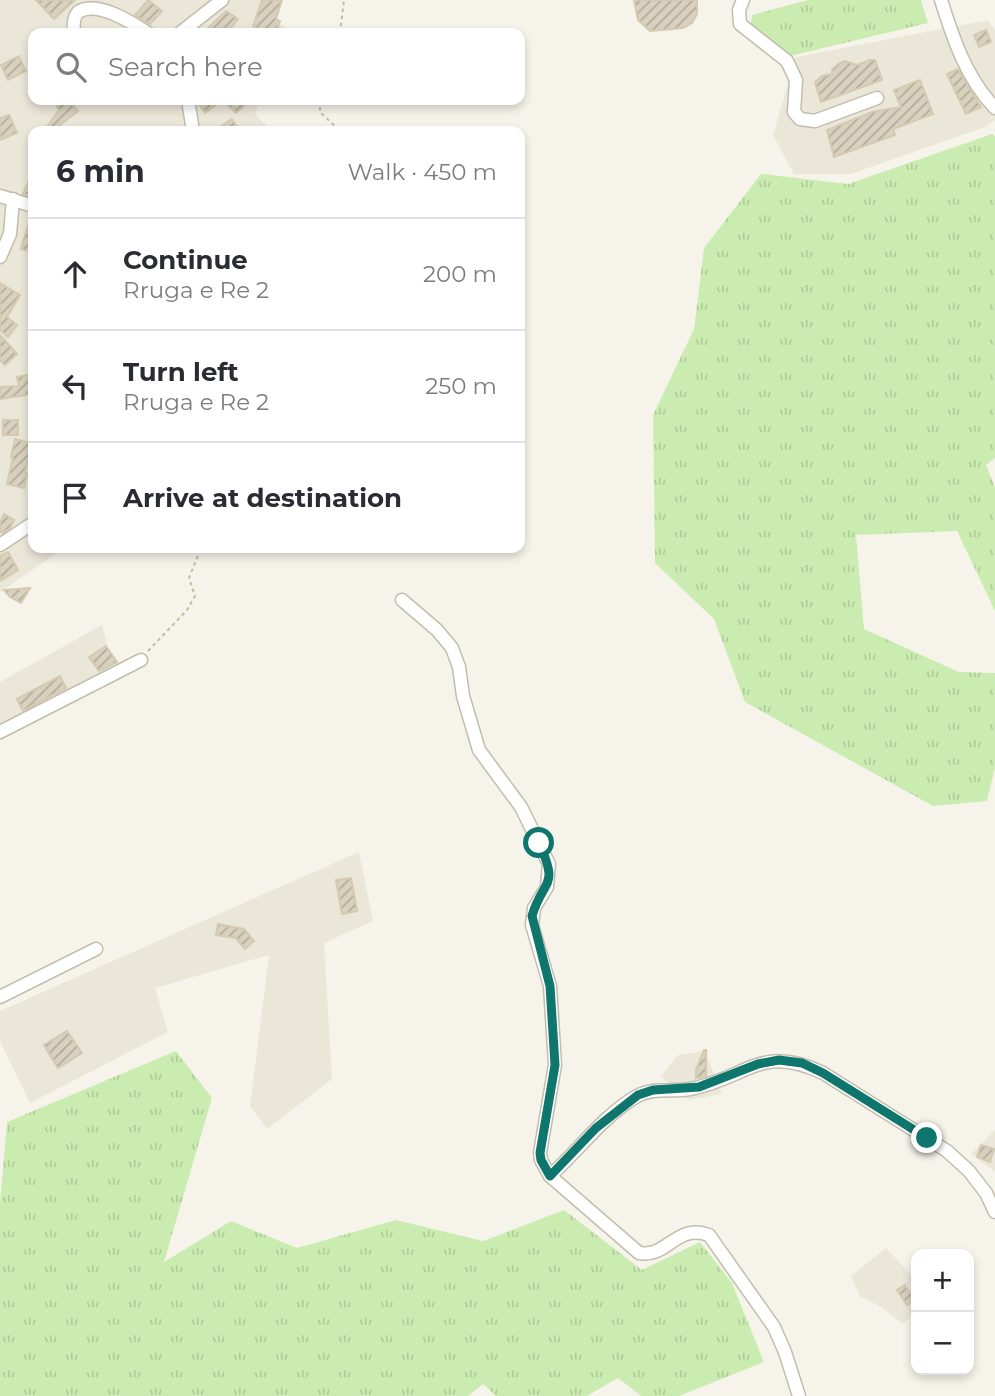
<!DOCTYPE html>
<html lang="en">
<head>
<meta charset="utf-8">
<style>
	:root { --surface:#fff; --page:#f7f7f7; --text:#2b2b33; --muted:#7c7c81; --line:#e1e1e2 }
	body { margin:0; font-family:Montserrat,sans-serif; background:var(--page); color:var(--text) }
	.controls { position:absolute; right:21px; bottom:21px; display:grid; overflow:hidden; border-radius:14px; box-shadow:0 4px 10px #0003 }
	.controls button { width:63px; height:63px; display:grid; place-items:center; padding:0; border:0; border-bottom:2px solid var(--line); background:var(--surface); color:var(--text); font:35px sans-serif }
	.stop { position:absolute; width:21px; height:21px; margin:-16px; border:5px solid #0f766e; border-radius:50%; background:#fff }
	.stop.end { background:#0f766e; border-color:#fff; box-shadow:0 2px 7px #0008 }
	.list { margin:0; padding:0; list-style:none }
	h2 { display:flex; justify-content:space-between; align-items:center; height:91px; margin:0; padding:0 28px; font-size:30px }
	h2 small { font-size:23px; font-weight:400; color:var(--muted) }
	.list li { display:grid; grid-template-columns:46px 1fr auto; gap:21px; align-items:center; box-sizing:border-box; height:112px; padding:0 28px; border-top:2px solid var(--line) }
	.list b { display:block; font-size:26px; white-space:nowrap }
	.list p { margin:0; font-size:23px; white-space:nowrap; color:var(--muted) }
	.list em { font-size:23px; font-style:normal; color:var(--muted) }
	.icon { flex:none; width:38px; height:38px; fill:none; stroke:currentColor; stroke-width:2; stroke-linecap:round; stroke-linejoin:round }
	.map { position:relative; flex:none; width:995px; height:1396px; overflow:hidden }
	.search { position:absolute; background:var(--surface); box-shadow:0 4px 10px #0003; left:28px; top:28px; width:497px; height:77px; display:flex; align-items:center; gap:18px; box-sizing:border-box; padding:0 24px; border-radius:14px; color:var(--muted); font-size:26px }
	.panel { position:absolute; background:var(--surface); box-shadow:0 4px 10px #0003; left:28px; top:126px; width:497px; height:427px; border-radius:14px }
	.map>svg:first-child { display:block }
	.residential { fill:#eae6d8 }
	.grass { fill:url(#grass-tufts) }
	.building { fill:url(#building-hatch); stroke:#d4cab1; stroke-width:2 }
	.lines { fill:none; stroke-linecap:round; stroke-linejoin:round }
	.minor-casing { stroke:#c2bdac; stroke-width:15 }
	.path { stroke:#c5bb9c; stroke-width:2; stroke-dasharray:3.5 3.5; stroke-linecap:butt }
	.minor { stroke:#fff; stroke-width:12 }
	.route { stroke:#0f766e; stroke-width:9 }
</style>
</head>
<body>
<div class="map">
<svg width="995" height="1396" viewBox="0 0 995 1396">
	<defs>
		<pattern id="grass-tufts" width="24" height="20" patternUnits="userSpaceOnUse" patternTransform="scale(1.75)"><rect width="24" height="20" fill="#cbecb1"/><path d="M3 7l-1-3M5 7V3M7 7l1-3M15 17l-1-3M17 17v-4M19 17l1-3" fill="none" stroke="#b0cc99"/></pattern>
		<pattern id="building-hatch" width="6" height="6" patternUnits="userSpaceOnUse" patternTransform="scale(1.75)"><rect width="6" height="6" fill="#d9d1be"/><path d="M-1 1l2-2M0 6l6-6M5 7l2-2" fill="none" stroke="#b2ab9b"/></pattern>
	</defs>
	<rect width="100%" height="100%" fill="#f6f4ea"/>
	<g class="residential">
		<path d="M0 0H278L273 20 296 33H33V100H260L255 114 272 131H33V548H64L0 592Z"/>
		<path d="M988 20 995 30V120L985 127 851 174H794L773 135 796 57Z"/>
		<path d="M102 625 114 672 0 731V682Z"/>
		<path d="M359 852 373 921 324 943 332 1079 267 1129 250 1106 269 955 155 988 168 1032 30 1103 0 1041V1011Z"/>
		<path d="M705 1051 722 1094 688 1100 661 1076 678 1055Z"/>
		<path d="M995 1130V1172L971 1154Z"/>
		<path d="M886 1248 916 1280V1311L903 1324 881 1307 860 1296 851 1276Z"/>
	</g>
	<g class="grass">
		<path d="M808 0H921L928 23 773 60 749 40 752 15Z"/>
		<path d="M992 134 995 136V458L986 465 995 487V611L957 531 856 535 864 629 959 672 995 673V767L987 801 933 806 745 702 714 619 655 563 653 415 694 329 704 248 761 174 848 184Z"/>
		<path d="M176 1051 212 1098 164 1262 231 1221 297 1248 396 1220 483 1241 564 1210 642 1270 700 1242 732 1283 764 1362 679 1396H641L618 1378 587 1396H496L483 1384 468 1396H0V1203L7 1122Z"/>
	</g>
	<g class="building">
		<path d="M36 0H75L54 19Z"/>
		<path d="M148 0 162 11 150 24 135 15Z"/>
		<path d="M262 0H282L276 19 280 21 276 33H256L257 28 253 26Z"/>
		<path d="M634 0H697V14L692 23 683 28 650 31 638 20Z"/>
		<path d="M226 11 238 19 227 33H218L209 27Z"/>
		<path d="M986 30 991 42 979 47 974 35Z"/>
		<path d="M19 56 26 71 8 80 1 65Z"/>
		<path d="M870 60H875L882 80 821 102 815 82 822 76 832 74V70L838 64 845 61 857 65Z"/>
		<path d="M958 69 981 107 966 114 947 74Z"/>
		<path d="M920 80 933 114 893 129 895 135 834 157 827 130 872 112 901 107 894 90Z"/>
		<path d="M66 100H69L78 111 59 126 67 131H44L59 110 57 107Z"/>
		<path d="M197 100H250L236 113 223 100 205 113Z"/>
		<path d="M9 115 17 133 0 140V118Z"/>
		<path d="M232 119 240 131H214Z"/>
		<path d="M33 171V197L23 194Z"/>
		<path d="M31 216H33V252L21 249Z"/>
		<path d="M0 283 20 295 7 317 17 325 8 337 0 330Z"/>
		<path d="M0 335 17 354 5 365 0 360Z"/>
		<path d="M33 374V394L0 399V387L19 386 17 377Z"/>
		<rect x="3" y="420" width="15" height="15"/>
		<path d="M15 439 33 444 25 472 27 473 24 488 7 484 13 457H11Z"/>
		<path d="M4 514 14 520 10 528 3 533 0 532V523Z"/>
		<path d="M8 552 18 570 0 581V556Z"/>
		<path d="M30 588 21 603 10 597 4 590Z"/>
		<path d="M106 646 117 662 99 671 89 657Z"/>
		<path d="M60 676 66 688 23 711 17 699Z"/>
		<path d="M351 878 357 911 342 914 336 880Z"/>
		<path d="M218 924 244 929 254 941 245 949 236 938 216 935Z"/>
		<path d="M67 1031 82 1053 58 1068 44 1045Z"/>
		<path d="M704 1050H706V1076L696 1078V1070Z"/>
		<path d="M981 1145 994 1149 990 1162 977 1157Z"/>
		<path d="M905 1285 915 1301 907 1305 897 1290Z"/>
	</g>
	<g class="lines">
		<defs>
			<g id="minor">
				<path d="M743 0 739 10 740 24 787 61 796 80 794 112 800 119 815 121 877 98"/>
				<path d="M941 0C953 38 966 78 995 108"/>
				<path d="M74 33C73 25 73 18 78 12 97 0 131 22 148 33"/>
				<path d="M180 33 222 0"/>
				<path d="M188 100 193 131"/>
				<path d="M0 196 33 206"/>
				<path d="M0 257 10 234 13 199"/>
				<path d="M0 545 33 523"/>
				<path d="M402 600 437 630 452 648 459 667 463 696 479 750 521 807 549 864 547 887 534 908 532 925 550 986 555 1065 540 1153 541 1160 550 1176 639 1253C668 1258 676 1223 709 1235L774 1327 785 1352 799 1396"/>
				<path d="M0 732 141 660"/>
				<path d="M0 997 96 949"/>
				<path d="M550 1176C579 1150 603 1116 637 1096 653 1087 673 1092 690 1089 746 1079 760 1043 823 1073L947 1151 969 1171 986 1193 995 1212"/>
			</g>
		</defs>
		<use href="#minor" class="minor-casing"/>
		<g class="path">
			<path d="M340 33 344 0"/>
			<path d="M320 100V112L340 131"/>
			<path d="M148 651 187 610 195 596 189 578 201 548"/>
		</g>
		<use href="#minor" class="minor"/>
	</g>
	<g class="lines">
		<path class="route" d="M539 843C560 889 543 878 532 916L550 986 555 1065 540 1153 541 1160 550 1176 596 1128 638 1095 653 1090 699 1087 758 1064 779 1060 802 1063 823 1073 927 1138"/>
	</g>
</svg>
<div class="controls">
<button>+</button>
<button>−</button>
</div>
<div class="stop" style="left:539px;top:843px"></div>
<div class="stop end" style="left:927px;top:1138px"></div>
<div class="search"><svg class="icon" aria-label="search" viewBox="0 0 24 24"><circle cx="10" cy="10" r="6"/><path d="M15 15l6 6"/></svg>Search here</div>
<section class="panel">
<h2>6 min<small>Walk · 450 m</small></h2>
<ul class="list">
<li><svg class="icon" aria-label="ahead" viewBox="0 0 24 24"><path d="M12 20V5M6 11l6-6 6 6"/></svg><div><b>Continue</b><p>Rruga e Re 2</p></div><em>200 m</em></li>
<li><svg class="icon" aria-label="left" viewBox="0 0 24 24"><path d="M17 20v-9H6M10 6l-5 5 5 5"/></svg><div><b>Turn left</b><p>Rruga e Re 2</p></div><em>250 m</em></li>
<li><svg class="icon" aria-label="arrive" viewBox="0 0 24 24"><path d="M6 21V4h12l-3 4 3 4H6"/></svg><div><b>Arrive at destination</b></div></li>
</ul>
</section>
</div>
</body>
</html>
